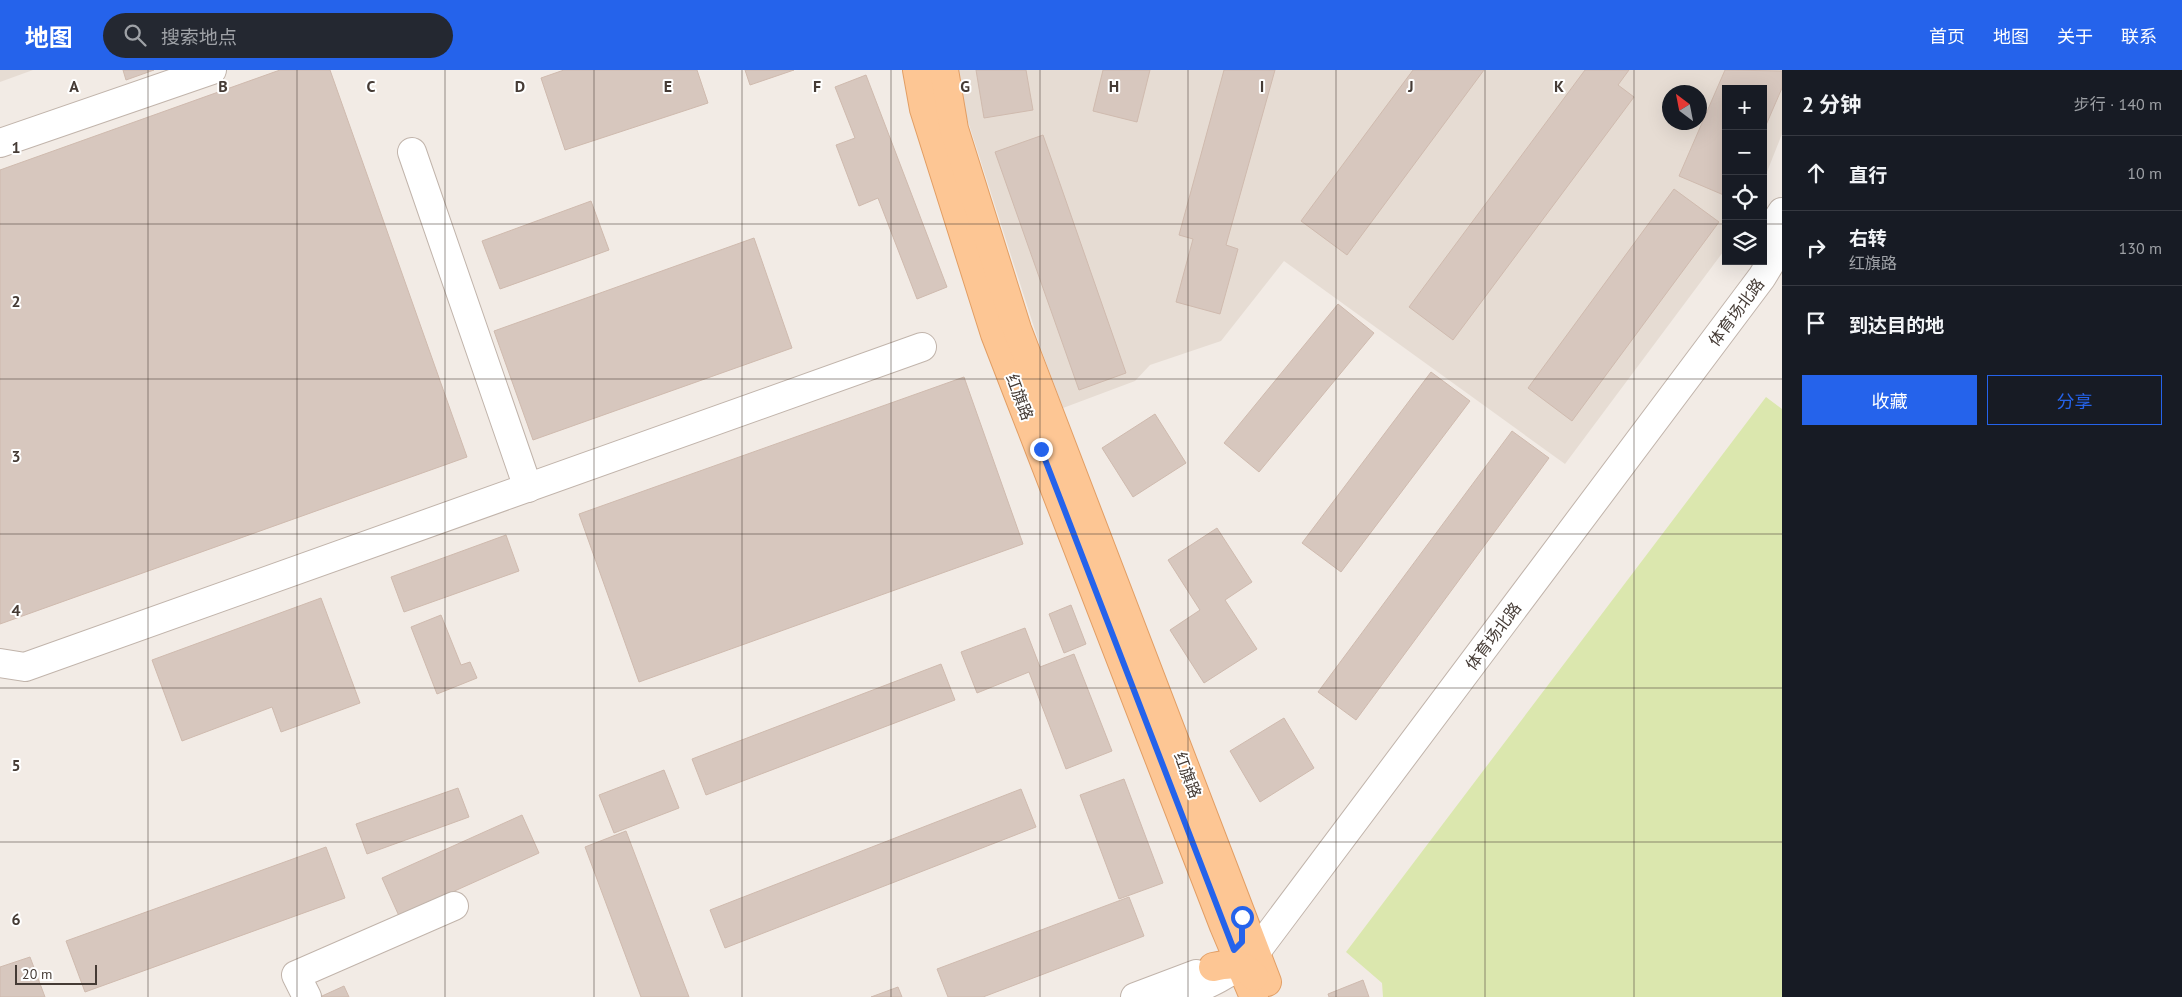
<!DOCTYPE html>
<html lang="zh">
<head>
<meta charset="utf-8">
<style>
	:root { --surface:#171b24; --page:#242831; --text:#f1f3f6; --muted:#9ea1a6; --line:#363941; --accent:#2563eb }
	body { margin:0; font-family:"PT Sans","Noto Sans SC",sans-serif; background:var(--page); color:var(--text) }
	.controls { position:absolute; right:15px; top:15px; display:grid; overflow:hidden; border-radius:0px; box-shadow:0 5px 20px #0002 }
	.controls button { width:45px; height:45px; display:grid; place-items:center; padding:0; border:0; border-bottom:1px solid var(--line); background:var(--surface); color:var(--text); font:25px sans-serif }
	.compass { position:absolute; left:1662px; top:15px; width:45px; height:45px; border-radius:50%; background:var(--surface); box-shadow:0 5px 20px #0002; rotate:328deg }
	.scale { position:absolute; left:15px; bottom:12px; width:82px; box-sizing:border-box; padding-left:5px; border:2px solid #453b35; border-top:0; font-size:14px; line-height:18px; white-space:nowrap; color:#453b35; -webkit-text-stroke:4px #fff; paint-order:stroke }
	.stop { position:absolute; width:15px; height:15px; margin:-11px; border:4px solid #2563eb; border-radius:50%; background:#fff }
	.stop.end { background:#2563eb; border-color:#fff; box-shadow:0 1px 5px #0008 }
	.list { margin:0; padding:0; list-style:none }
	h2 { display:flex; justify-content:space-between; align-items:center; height:65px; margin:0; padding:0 20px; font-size:21px }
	h2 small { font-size:16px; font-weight:400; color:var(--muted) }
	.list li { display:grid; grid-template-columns:32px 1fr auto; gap:15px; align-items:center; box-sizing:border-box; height:75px; padding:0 20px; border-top:1px solid var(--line) }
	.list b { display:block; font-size:19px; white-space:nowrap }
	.list p { margin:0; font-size:16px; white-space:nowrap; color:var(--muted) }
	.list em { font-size:16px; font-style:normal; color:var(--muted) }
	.actions { display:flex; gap:10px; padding:15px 20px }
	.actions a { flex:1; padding:11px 0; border:1px solid var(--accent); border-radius:0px; text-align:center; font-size:18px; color:var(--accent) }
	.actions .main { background:var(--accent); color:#fff }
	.icon { flex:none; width:28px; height:28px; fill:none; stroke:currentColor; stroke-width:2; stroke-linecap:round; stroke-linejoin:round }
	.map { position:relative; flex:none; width:1782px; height:927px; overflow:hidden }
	header { display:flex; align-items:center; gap:30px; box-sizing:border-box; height:70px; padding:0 25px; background:var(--accent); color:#fff }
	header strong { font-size:24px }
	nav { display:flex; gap:28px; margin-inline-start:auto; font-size:18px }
	.search { width:350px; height:45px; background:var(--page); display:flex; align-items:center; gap:12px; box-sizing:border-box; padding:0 18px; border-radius:28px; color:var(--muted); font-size:19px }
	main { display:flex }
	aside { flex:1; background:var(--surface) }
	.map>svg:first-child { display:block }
	.residential { fill:#e6dcd3; fill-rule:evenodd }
	.green { fill:#dbe7ae }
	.building { fill:#d7c7be; stroke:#cfbaae }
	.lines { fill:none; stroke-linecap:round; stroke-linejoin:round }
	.minor-casing { stroke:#c1b4ab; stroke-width:30 }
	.major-casing { stroke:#e29e64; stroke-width:30 }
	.minor { stroke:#fff; stroke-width:28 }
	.major { stroke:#fdc694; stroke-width:28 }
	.route { stroke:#2563eb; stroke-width:6 }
	.grid { fill:none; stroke:#453b35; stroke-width:1; stroke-opacity:0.55 }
	.labels { text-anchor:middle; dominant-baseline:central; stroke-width:4; stroke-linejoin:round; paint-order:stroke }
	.street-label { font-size:16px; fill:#453b35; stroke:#fff }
	.grid-label { font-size:16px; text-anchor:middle; font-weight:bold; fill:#453b35; stroke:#fff; stroke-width:4; stroke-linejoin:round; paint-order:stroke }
</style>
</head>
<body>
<header>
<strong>地图</strong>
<div class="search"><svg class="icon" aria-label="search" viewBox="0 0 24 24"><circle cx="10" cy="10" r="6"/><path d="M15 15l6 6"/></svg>搜索地点</div>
<nav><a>首页</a><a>地图</a><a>关于</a><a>联系</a></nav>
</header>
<main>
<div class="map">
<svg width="1782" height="927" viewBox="0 0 1782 927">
	<rect width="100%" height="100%" fill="#f2ebe5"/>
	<g class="residential">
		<path d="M0 0H33L0 12Z"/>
		<path d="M957 0H1782V64L1763 112V19H1726V178L1565 394 1284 191 1221 271 1150 295 1135 311 1063 338 1041 279 964 39ZM1670 22H1700V52H1670Z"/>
	</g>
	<path class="green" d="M1766 327 1782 339V927H1383L1382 913 1346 882Z"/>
	<g class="building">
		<path d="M123 0H154L126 10Z"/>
		<path d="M280 0H330L467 387 0 554V100Z"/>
		<path d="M564 0H697L708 33 565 80 541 8Z"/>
		<path d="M745 0H794L750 15Z"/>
		<path d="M976 0H1026L1033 40 984 48Z"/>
		<path d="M1103 0H1150L1137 52 1093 41Z"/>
		<path d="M1224 0H1275L1226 175 1238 179 1220 244 1176 232 1193 169 1179 165Z"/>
		<path d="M1413 0H1484L1347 185 1301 151Z"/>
		<path d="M1585 0H1629L1618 15 1634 27 1453 270 1409 237Z"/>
		<path d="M1725 0 1782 1V18L1763 62V19H1726V126L1679 106Z"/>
		<path d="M866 5 947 217 917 229 878 128 859 136 836 75 855 68 835 17Z"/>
		<path d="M1043 65 1126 303 1079 320 995 82Z"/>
		<path d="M1674 119 1719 152 1572 351 1528 318Z"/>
		<path d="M591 131 609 180 500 219 482 171Z"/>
		<path d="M754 168 792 278 533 370 494 261Z"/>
		<path d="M1338 234 1374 263 1259 402 1224 373Z"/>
		<path d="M1431 302 1470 331 1341 502 1302 473Z"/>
		<path d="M964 307 1023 474 639 612 579 444Z"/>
		<path d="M1155 344 1186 393 1133 427 1102 378Z"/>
		<path d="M1512 361 1549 388 1356 650 1318 622Z"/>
		<path d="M1217 458 1252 512 1225 530 1257 579 1204 613 1170 560 1200 540 1168 490Z"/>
		<path d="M506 465 519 501 404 542 391 507Z"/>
		<path d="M321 528 360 633 281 662 272 637 182 671 152 590Z"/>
		<path d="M1071 535 1086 574 1064 583 1049 544Z"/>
		<path d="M441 545 461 595 470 592 477 608 437 624 411 557Z"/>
		<path d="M1025 558 1040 597 1074 584 1112 681 1066 699 1029 602 977 623 961 582Z"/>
		<path d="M941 594 955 630 706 725 692 689Z"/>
		<path d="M1284 648 1314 698 1260 732 1230 681Z"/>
		<path d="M664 700 679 738 614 763 599 725Z"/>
		<path d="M1124 709 1163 813 1119 829 1080 725Z"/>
		<path d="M458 718 469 747 367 784 356 754Z"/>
		<path d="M1021 719 1036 757 725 878 710 840Z"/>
		<path d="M522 745 539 783 399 846 382 808Z"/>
		<path d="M626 761 689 927H641L585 777Z"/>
		<path d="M326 777 345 828 85 922 66 871Z"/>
		<path d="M1129 827 1144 866 983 927H948L937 899Z"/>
		<path d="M30 887 45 927H0V897Z"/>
		<path d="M1363 910 1369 927H1329L1328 924Z"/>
		<path d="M344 916 349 927H322V926Z"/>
		<path d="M898 917 902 927H871Z"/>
	</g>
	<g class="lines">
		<defs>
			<g id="minor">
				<path d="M0 73 212 0"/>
				<path d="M412 82 528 418"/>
				<path d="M1763 172 1782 142"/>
				<path d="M0 593 25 597 922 277"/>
				<path d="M307 927 296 905 454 836"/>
				<path d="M1135 927 1196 904"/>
				<path d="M1177 927C1210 914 1229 905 1256 882L1762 207 1782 174"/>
			</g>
			<g id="major">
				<path d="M917 0 924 39 995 264 1224 856 1254 927"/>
				<path d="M944 0 954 59 1017 259 1267 912"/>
				<path d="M1213 897C1230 893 1240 892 1254 906"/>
			</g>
		</defs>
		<use href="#minor" class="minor-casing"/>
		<use href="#major" class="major-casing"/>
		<use href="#minor" class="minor"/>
		<use href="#major" class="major"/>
	</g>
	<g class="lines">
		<path class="route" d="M1041 379 1234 880 1242 872V847"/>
	</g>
	<path class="grid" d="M148 0V927M297 0V927M445 0V927M594 0V927M742 0V927M891 0V927M1040 0V927M1188 0V927M1336 0V927M1485 0V927M1634 0V927M0 154H1726M1763 154H1782M0 309H1782M0 464H1782M0 618H1782M0 772H1782"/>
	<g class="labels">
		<g class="street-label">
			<text transform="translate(1736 242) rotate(-53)">体育场北路</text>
			<text transform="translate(1020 327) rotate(69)">红旗路</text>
			<text transform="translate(1493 566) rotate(-53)">体育场北路</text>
			<text transform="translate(1188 705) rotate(69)">红旗路</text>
		</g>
	</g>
	<g class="grid-label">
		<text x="74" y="22">A</text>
		<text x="223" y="22">B</text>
		<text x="371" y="22">C</text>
		<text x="520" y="22">D</text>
		<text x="668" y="22">E</text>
		<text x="817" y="22">F</text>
		<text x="965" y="22">G</text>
		<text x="1114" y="22">H</text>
		<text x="1262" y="22">I</text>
		<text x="1411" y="22">J</text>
		<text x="1559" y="22">K</text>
		<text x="16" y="83">1</text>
		<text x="16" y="237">2</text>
		<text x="16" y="392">3</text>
		<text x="16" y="546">4</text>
		<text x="16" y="701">5</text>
		<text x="16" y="855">6</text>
	</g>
</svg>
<div class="controls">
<button>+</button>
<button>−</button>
<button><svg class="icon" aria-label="locate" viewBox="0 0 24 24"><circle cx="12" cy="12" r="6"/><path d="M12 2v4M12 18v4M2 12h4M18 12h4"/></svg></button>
<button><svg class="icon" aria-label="layers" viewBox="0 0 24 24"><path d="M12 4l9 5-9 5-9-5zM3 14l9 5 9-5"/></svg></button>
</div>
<svg class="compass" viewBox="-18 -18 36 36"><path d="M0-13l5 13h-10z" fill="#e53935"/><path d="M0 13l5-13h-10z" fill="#9ea1a6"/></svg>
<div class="scale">20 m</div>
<div class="stop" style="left:1242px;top:847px"></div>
<div class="stop end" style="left:1041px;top:379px"></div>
</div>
<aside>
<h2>2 分钟<small>步行 · 140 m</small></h2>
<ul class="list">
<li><svg class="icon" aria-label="ahead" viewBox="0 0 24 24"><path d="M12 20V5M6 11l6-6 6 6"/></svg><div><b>直行</b></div><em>10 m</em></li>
<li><svg class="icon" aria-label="right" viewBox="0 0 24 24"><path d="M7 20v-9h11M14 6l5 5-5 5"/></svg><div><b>右转</b><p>红旗路</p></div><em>130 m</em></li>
<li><svg class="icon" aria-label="arrive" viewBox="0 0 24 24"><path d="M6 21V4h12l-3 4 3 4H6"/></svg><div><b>到达目的地</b></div></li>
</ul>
<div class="actions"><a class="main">收藏</a><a>分享</a></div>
</aside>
</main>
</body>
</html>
